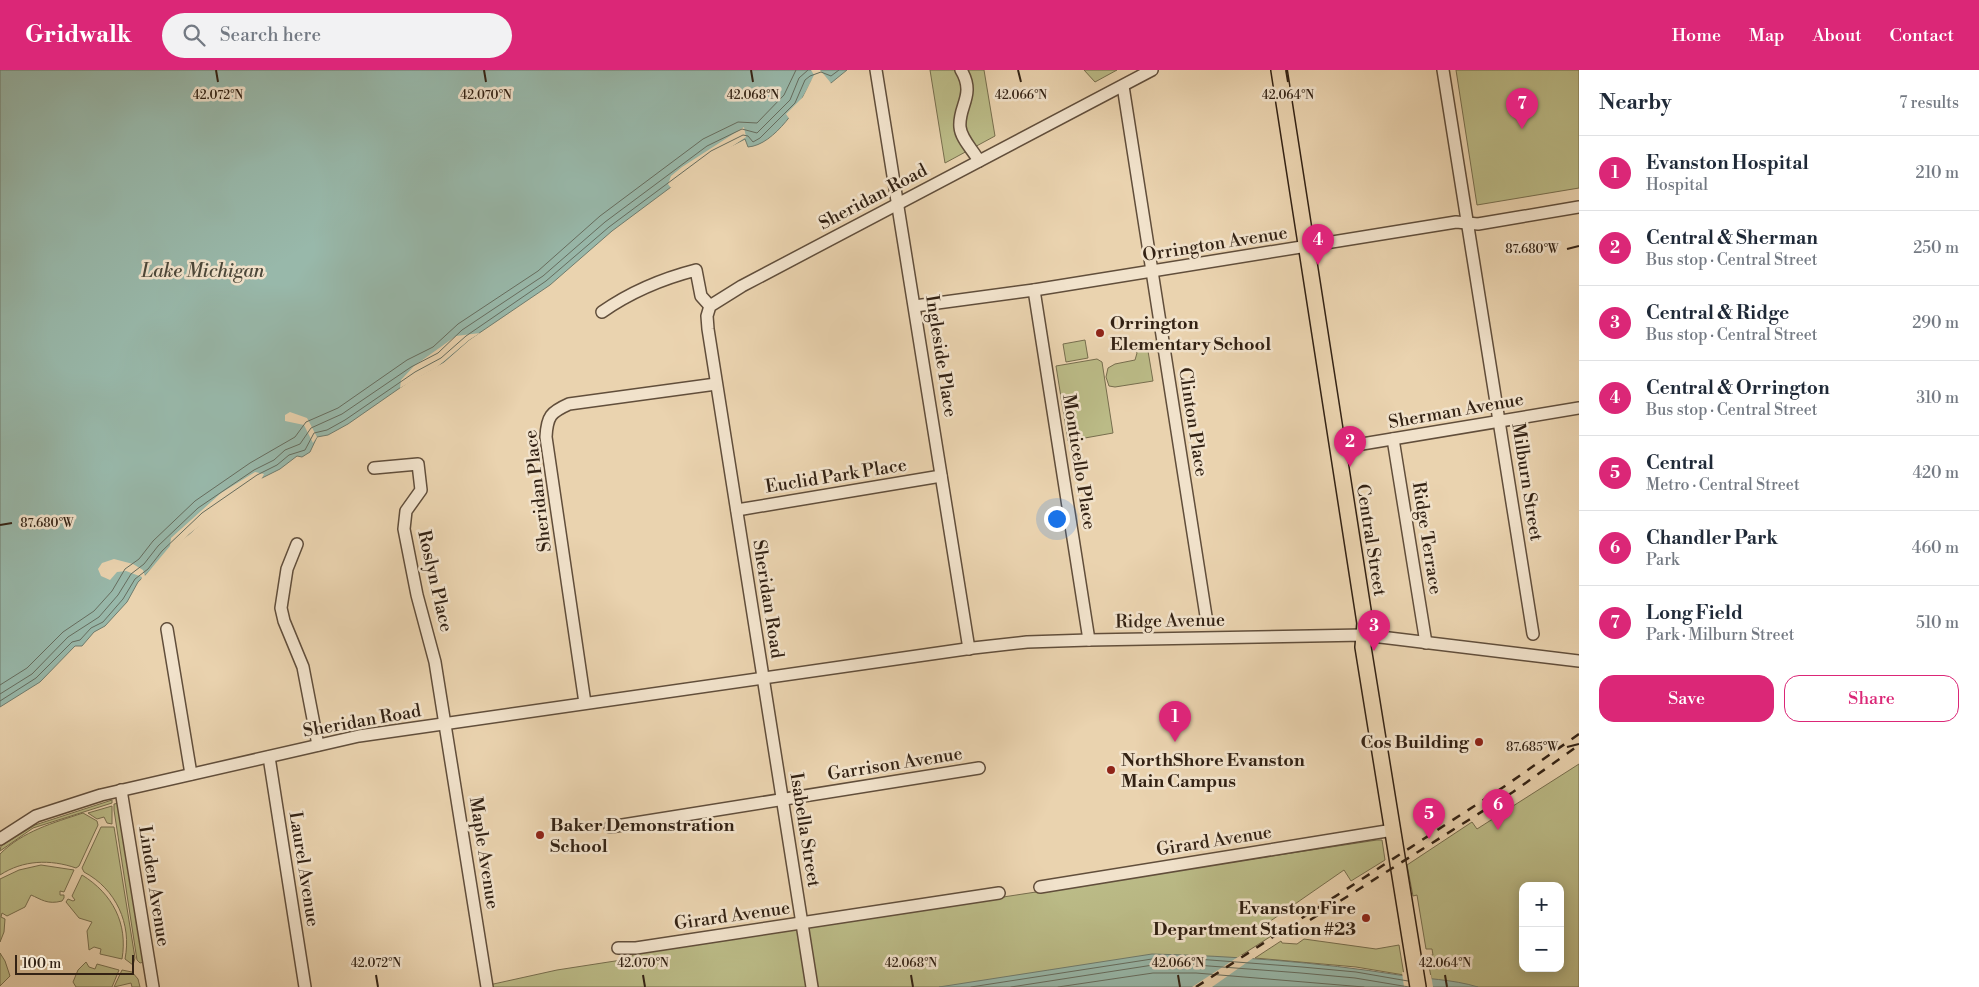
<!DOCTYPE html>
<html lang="en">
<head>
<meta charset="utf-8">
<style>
	:root { --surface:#fff; --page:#f2f2f3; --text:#1f2937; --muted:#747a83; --line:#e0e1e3; --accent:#db2777 }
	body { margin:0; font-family:"Libre Bodoni",serif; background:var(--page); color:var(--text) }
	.controls { position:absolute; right:15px; bottom:15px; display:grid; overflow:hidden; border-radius:10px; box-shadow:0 2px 12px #0003 }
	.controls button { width:45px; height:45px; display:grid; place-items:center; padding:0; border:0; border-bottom:1px solid var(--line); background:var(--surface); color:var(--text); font:25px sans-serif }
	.scale { position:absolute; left:15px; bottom:12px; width:119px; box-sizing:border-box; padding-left:5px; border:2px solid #332214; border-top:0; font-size:14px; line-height:18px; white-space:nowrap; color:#332214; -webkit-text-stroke:4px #f1e2cb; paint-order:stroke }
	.you { position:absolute; left:1056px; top:448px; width:18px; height:18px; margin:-12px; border:4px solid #fff; border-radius:50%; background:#1a73e8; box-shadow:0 0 0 8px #1a73e833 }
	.badge { display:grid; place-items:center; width:32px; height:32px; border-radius:50%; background:var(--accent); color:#fff; font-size:16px; font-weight:700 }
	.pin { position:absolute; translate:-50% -41px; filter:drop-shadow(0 1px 2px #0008) }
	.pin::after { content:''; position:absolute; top:26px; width:18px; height:15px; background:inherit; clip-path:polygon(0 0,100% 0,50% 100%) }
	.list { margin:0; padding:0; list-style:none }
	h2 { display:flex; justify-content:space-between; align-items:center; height:65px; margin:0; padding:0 20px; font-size:21px }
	h2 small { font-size:16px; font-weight:400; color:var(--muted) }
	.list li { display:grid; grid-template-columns:32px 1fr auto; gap:15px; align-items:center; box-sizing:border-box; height:75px; padding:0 20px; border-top:1px solid var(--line) }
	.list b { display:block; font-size:19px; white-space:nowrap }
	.list p { margin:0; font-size:16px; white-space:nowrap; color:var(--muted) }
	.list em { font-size:16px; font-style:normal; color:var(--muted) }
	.actions { display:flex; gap:10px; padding:15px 20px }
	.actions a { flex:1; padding:11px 0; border:1px solid var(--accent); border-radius:15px; text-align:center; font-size:18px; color:var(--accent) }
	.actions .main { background:var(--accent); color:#fff }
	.icon { flex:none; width:28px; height:28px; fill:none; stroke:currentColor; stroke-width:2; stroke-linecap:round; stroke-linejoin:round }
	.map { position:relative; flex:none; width:1579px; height:917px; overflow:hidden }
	header { display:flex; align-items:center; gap:30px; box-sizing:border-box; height:70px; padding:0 25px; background:var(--accent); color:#fff }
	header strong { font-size:24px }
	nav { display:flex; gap:28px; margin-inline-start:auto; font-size:18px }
	.search { width:350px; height:45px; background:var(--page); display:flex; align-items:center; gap:12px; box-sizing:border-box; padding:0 18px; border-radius:28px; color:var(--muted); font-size:19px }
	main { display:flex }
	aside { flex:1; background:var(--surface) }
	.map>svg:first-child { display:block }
	.green { fill:#bbbb87; stroke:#776e4e; fill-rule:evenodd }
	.water { fill:#98b8aa; stroke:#707c6e }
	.pier { fill:#ead3af }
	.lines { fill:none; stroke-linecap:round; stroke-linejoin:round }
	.shore { stroke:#666d5f; stroke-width:1 }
	.minor-casing { stroke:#614e3b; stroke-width:14 }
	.major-casing { stroke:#332214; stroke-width:18 }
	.minor { stroke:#f1e2cb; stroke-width:11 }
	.major { stroke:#ead3af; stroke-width:15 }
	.rail { stroke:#332214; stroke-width:2.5; stroke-dasharray:9 9; stroke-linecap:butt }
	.ticks { fill:none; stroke:#332214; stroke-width:2 }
	.poi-dot { fill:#8f2418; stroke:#f1e2cb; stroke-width:2 }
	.labels { text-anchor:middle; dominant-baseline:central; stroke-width:5; stroke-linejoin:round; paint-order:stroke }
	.street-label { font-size:18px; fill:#332214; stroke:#f1e2cb }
	.poi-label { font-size:18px; font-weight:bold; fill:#332214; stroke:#f1e2cb; text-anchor:start }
	.water-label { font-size:19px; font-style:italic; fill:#4c483a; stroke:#f1e2cb }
	.ticks-label { font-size:12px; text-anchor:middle; fill:#332214; stroke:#f1e2cb; stroke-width:5; stroke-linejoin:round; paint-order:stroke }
</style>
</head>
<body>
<header>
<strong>Gridwalk</strong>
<div class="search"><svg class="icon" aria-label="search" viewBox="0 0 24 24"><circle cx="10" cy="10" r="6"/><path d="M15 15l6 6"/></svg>Search here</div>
<nav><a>Home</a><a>Map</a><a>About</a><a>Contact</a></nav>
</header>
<main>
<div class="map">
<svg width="1579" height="917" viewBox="0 0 1579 917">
	<rect width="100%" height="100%" fill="#ead3af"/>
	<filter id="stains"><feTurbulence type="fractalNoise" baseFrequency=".004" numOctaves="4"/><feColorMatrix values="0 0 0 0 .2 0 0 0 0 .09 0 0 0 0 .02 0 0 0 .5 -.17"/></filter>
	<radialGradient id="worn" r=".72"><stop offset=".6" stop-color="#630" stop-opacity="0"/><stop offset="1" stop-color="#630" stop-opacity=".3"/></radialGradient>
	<g class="green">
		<path d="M930 0H984L995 66 945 93Z"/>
		<path d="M1084 0H1117L1095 12Z"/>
		<path d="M1456 0H1579V118L1477 135Z"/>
		<path d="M1085 270 1088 288 1066 292 1063 274Z"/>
		<path d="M1147 275 1153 311 1115 317 1109 316 1106 307 1108 298 1115 294 1135 290 1137 283 1135 277Z"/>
		<path d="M1097 289 1102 292 1113 363 1068 371 1056 296Z"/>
		<path d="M1579 694V917H1433L1427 886 1433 885 1432 879H1426L1417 825 1413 826 1407 795 1472 752 1477 759ZM1523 816H1560V898H1523Z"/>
		<path d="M112 730V733L33 758 0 781 1 776 35 755Z"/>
		<path d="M119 733 144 892 140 893 137 890 114 740V734Z"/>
		<path d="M112 736V754L107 753 104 747 97 749 88 743Z"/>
		<path d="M83 743 97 751 98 755 79 796 76 798C50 789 23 790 0 805V784C23 761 53 753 83 743Z"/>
		<path d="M101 757H114L135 888 133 895 125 889C132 854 116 819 84 802L82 798Z"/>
		<path d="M1377 770H1382L1385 790 1351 811 1344 800 1269 852 1276 863 1195 915 1237 917H480L557 900 628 889 636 883Z"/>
		<path d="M41 795 74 800 64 822 60 821V825H64V828L62 831C47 835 41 829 31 825L25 837 7 846 2 843 1 847 5 849 4 862 0 872V809L19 800Z"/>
		<path d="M82 805C113 824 128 854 122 889L100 884 101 879 94 877 89 880 87 861 92 852 79 848 66 832 68 829 73 831 75 830 72 826Z"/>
		<path d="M1304 869 1376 879 1399 875 1404 905 1356 897 1255 888 1281 871 1282 873 1297 874Z"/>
		<path d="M0 883 5 891 10 906 0 916Z"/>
		<path d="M86 892 89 897 95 899 97 894 119 900 112 917H76L73 912 78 900Z"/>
		<path d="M122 900 132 902 138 909 140 917H132L131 913 114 917Z"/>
	</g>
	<g class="water">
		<path d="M0 0H847L831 13 821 7 812 10C801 33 775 75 748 77L745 69 714 85 612 161 550 215 469 270 444 292 407 313 348 354 328 365 317 367 310 382 302 387 297 386 280 399 260 409 213 443 187 466 138 512 127 532 105 556 94 562 82 576H75L40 612 0 637Z"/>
		<path d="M1152 884C1235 886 1317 892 1399 905 1425 909 1452 909 1478 917H939Z"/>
	</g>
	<g class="pier">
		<path d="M811 0H820L831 13 828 15 821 10 813 13 801 37 790 50 786 44 803 27 814 5Z"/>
		<path d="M744 57 746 67 671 118 668 114 671 106 682 97Z"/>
		<path d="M480 263 469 270 437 297 400 318 401 310 414 296 456 266Z"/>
		<path d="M290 342 307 348 317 367 313 373 304 355 285 351V345Z"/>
		<path d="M255 402 264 404 261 410 189 464 153 505 139 517 142 507 126 501 117 502 110 510 101 506 98 499 102 493 114 489 133 494 143 500 145 506 170 476 171 468 221 423Z"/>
		<path d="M1241 885 1256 886 1212 917H1192Z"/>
		<path d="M1402 902 1431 905 1433 917H1404Z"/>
	</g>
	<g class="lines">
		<g class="shore">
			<path d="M0 615 27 598 63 562 94 541 112 521 125 499 139 489 153 471 195 431 250 393 295 367 306 352 338 338 407 290 433 277 458 254 538 201 600 146 703 69 738 52 757 53 784 25 796 0"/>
			<path d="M0 624 32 604 68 567 99 547 118 525 131 504 144 494 158 476 198 438 254 400 274 390 285 380 300 374 311 358 342 344 411 297 438 283 462 260 543 206 605 152 707 76 742 59 757 63 790 30 799 8 808 0"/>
			<path d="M0 631 36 608 72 572 80 570 91 558 103 552 123 529 135 509 148 499 162 481 202 443 257 405 277 395 289 385 305 380 314 363 327 360 345 350 415 302 441 288 466 266 546 211 609 157 711 81 743 65 748 66 753 72 760 68 795 33 805 10 810 6 821 2 831 6 839 0"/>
			<path d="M971 917 1152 889H1197L1302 897 1356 902 1408 911"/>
			<path d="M1011 917 1153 895H1196L1301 903 1355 908 1409 917"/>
			<path d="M1058 917 1153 903H1196L1364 917"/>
		</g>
		<defs>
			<g id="minor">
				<path d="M876 0 969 579"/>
				<path d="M961 0C976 25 958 36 960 57 961 69 973 80 979 91"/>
				<path d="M1443 0 1533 564"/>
				<path d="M1123 16 1206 546"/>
				<path d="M1034 220 1089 570"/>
				<path d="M915 236 1034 220 1456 152 1478 154 1579 137"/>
				<path d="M602 242C632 221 661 209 696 200L701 226 710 236"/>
				<path d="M1393 369 1426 573"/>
				<path d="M1338 378 1579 338"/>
				<path d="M374 398 418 394 421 420 406 441 404 459 417 525 435 592 487 917"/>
				<path d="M737 440 941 406"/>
				<path d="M297 474 287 499 281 538 284 551 303 597 318 675"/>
				<path d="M167 559 191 704"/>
				<path d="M585 633 546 367C547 346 551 342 569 334L716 314"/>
				<path d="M269 687 305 917"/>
				<path d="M121 720 153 917"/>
				<path d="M610 757 979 698"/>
				<path d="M0 769 36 746 101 725 359 666 973 578 1027 572 1089 570 1364 565 1579 591"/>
				<path d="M1040 817 1393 760"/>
				<path d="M618 878H636L999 823"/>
				<path d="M812 917 708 259 707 246 710 236 742 216 1152 0"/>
			</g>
			<path id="major" d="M1279 0 1365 553 1363 577 1418 917"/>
		</defs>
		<use href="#minor" class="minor-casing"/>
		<use href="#major" class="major-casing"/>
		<use href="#minor" class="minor"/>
		<use href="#major" class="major"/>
		<g class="rail">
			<path d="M1310 850 1513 722 1579 675"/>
			<path d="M1196 917 1505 716 1579 664"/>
		</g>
	</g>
	<path class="ticks" d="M216 0 218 12M484 0 486 12M751 0 753 12M1018 0 1021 12M1286 0 1288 12M1567 179 1579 176M0 455 12 453M1567 677 1579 674M376 905 378 917M643 905 645 917M911 905 913 917M1178 905 1180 917M1445 905 1447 917"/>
	<g class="poi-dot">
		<circle cx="1100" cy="263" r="5"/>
		<circle cx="1479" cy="672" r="5"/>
		<circle cx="1111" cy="700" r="5"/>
		<circle cx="540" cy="765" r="5"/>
		<circle cx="1366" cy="848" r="5"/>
	</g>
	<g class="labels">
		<g class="street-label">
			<text transform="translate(873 127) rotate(-28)">Sheridan Road</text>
			<text transform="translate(1215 174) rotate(-9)">Orrington Avenue</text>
			<text transform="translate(941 286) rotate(81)">Ingleside Place</text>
			<text transform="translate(1456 341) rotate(-10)">Sherman Avenue</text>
			<text transform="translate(1193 352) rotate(81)">Clinton Place</text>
			<text transform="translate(1079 392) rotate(81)">Monticello Place</text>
			<text transform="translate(836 406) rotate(-9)">Euclid Park Place</text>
			<text transform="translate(1527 412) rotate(81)">Milburn Street</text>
			<text transform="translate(538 421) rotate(-97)">Sheridan Place</text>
			<text transform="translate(1427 468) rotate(81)">Ridge Terrace</text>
			<text transform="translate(1371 470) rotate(81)">Central Street</text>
			<text transform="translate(435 511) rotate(77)">Roslyn Place</text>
			<text transform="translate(768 529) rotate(81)">Sheridan Road</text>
			<text transform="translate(1170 551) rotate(-1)">Ridge Avenue</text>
			<text transform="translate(362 651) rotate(-10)">Sheridan Road</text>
			<text transform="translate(895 694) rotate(-9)">Garrison Avenue</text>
			<text transform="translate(805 760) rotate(81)">Isabella Street</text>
			<text transform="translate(1214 771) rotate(-9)">Girard Avenue</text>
			<text transform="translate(484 783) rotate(81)">Maple Avenue</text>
			<text transform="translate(304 799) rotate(81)">Laurel Avenue</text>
			<text transform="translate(154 816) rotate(81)">Linden Avenue</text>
			<text transform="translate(732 846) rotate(-8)">Girard Avenue</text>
		</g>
		<g class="poi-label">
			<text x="1110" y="253">Orrington<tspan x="1110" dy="21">Elementary School</tspan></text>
			<text x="1469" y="672" text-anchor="end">Cos Building</text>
			<text x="1121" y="690">NorthShore Evanston<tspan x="1121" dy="21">Main Campus</tspan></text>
			<text x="550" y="755">Baker Demonstration<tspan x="550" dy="21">School</tspan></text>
			<text x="1356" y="838" text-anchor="end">Evanston Fire<tspan x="1356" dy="21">Department Station #23</tspan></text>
		</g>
		<g class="water-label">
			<text x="203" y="201">Lake Michigan</text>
		</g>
	</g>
	<g class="ticks-label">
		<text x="218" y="29">42.072°N</text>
		<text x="486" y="29">42.070°N</text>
		<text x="753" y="29">42.068°N</text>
		<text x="1021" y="29">42.066°N</text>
		<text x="1288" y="29">42.064°N</text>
		<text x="1532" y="183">87.680°W</text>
		<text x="47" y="457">87.680°W</text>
		<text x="1532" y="681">87.685°W</text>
		<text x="376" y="897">42.072°N</text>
		<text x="643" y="897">42.070°N</text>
		<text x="911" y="897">42.068°N</text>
		<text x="1178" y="897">42.066°N</text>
		<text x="1445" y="897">42.064°N</text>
	</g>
	<rect width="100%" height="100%" filter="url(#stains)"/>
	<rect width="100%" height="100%" fill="url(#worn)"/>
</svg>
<div class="controls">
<button>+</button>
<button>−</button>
</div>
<div class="scale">100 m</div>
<div class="you"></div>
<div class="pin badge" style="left:1175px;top:672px">1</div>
<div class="pin badge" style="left:1350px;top:397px">2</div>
<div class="pin badge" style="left:1374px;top:581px">3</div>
<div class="pin badge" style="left:1318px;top:195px">4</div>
<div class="pin badge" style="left:1429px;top:769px">5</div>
<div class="pin badge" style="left:1498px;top:760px">6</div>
<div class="pin badge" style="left:1522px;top:59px">7</div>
</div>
<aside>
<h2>Nearby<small>7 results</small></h2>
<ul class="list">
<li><span class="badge">1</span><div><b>Evanston Hospital</b><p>Hospital</p></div><em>210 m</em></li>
<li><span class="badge">2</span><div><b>Central &amp; Sherman</b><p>Bus stop · Central Street</p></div><em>250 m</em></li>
<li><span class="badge">3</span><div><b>Central &amp; Ridge</b><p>Bus stop · Central Street</p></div><em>290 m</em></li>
<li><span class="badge">4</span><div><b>Central &amp; Orrington</b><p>Bus stop · Central Street</p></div><em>310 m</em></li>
<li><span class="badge">5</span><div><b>Central</b><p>Metro · Central Street</p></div><em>420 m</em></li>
<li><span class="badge">6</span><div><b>Chandler Park</b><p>Park</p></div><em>460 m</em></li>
<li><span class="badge">7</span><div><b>Long Field</b><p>Park · Milburn Street</p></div><em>510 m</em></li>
</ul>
<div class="actions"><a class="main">Save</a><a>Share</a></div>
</aside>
</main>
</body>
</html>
